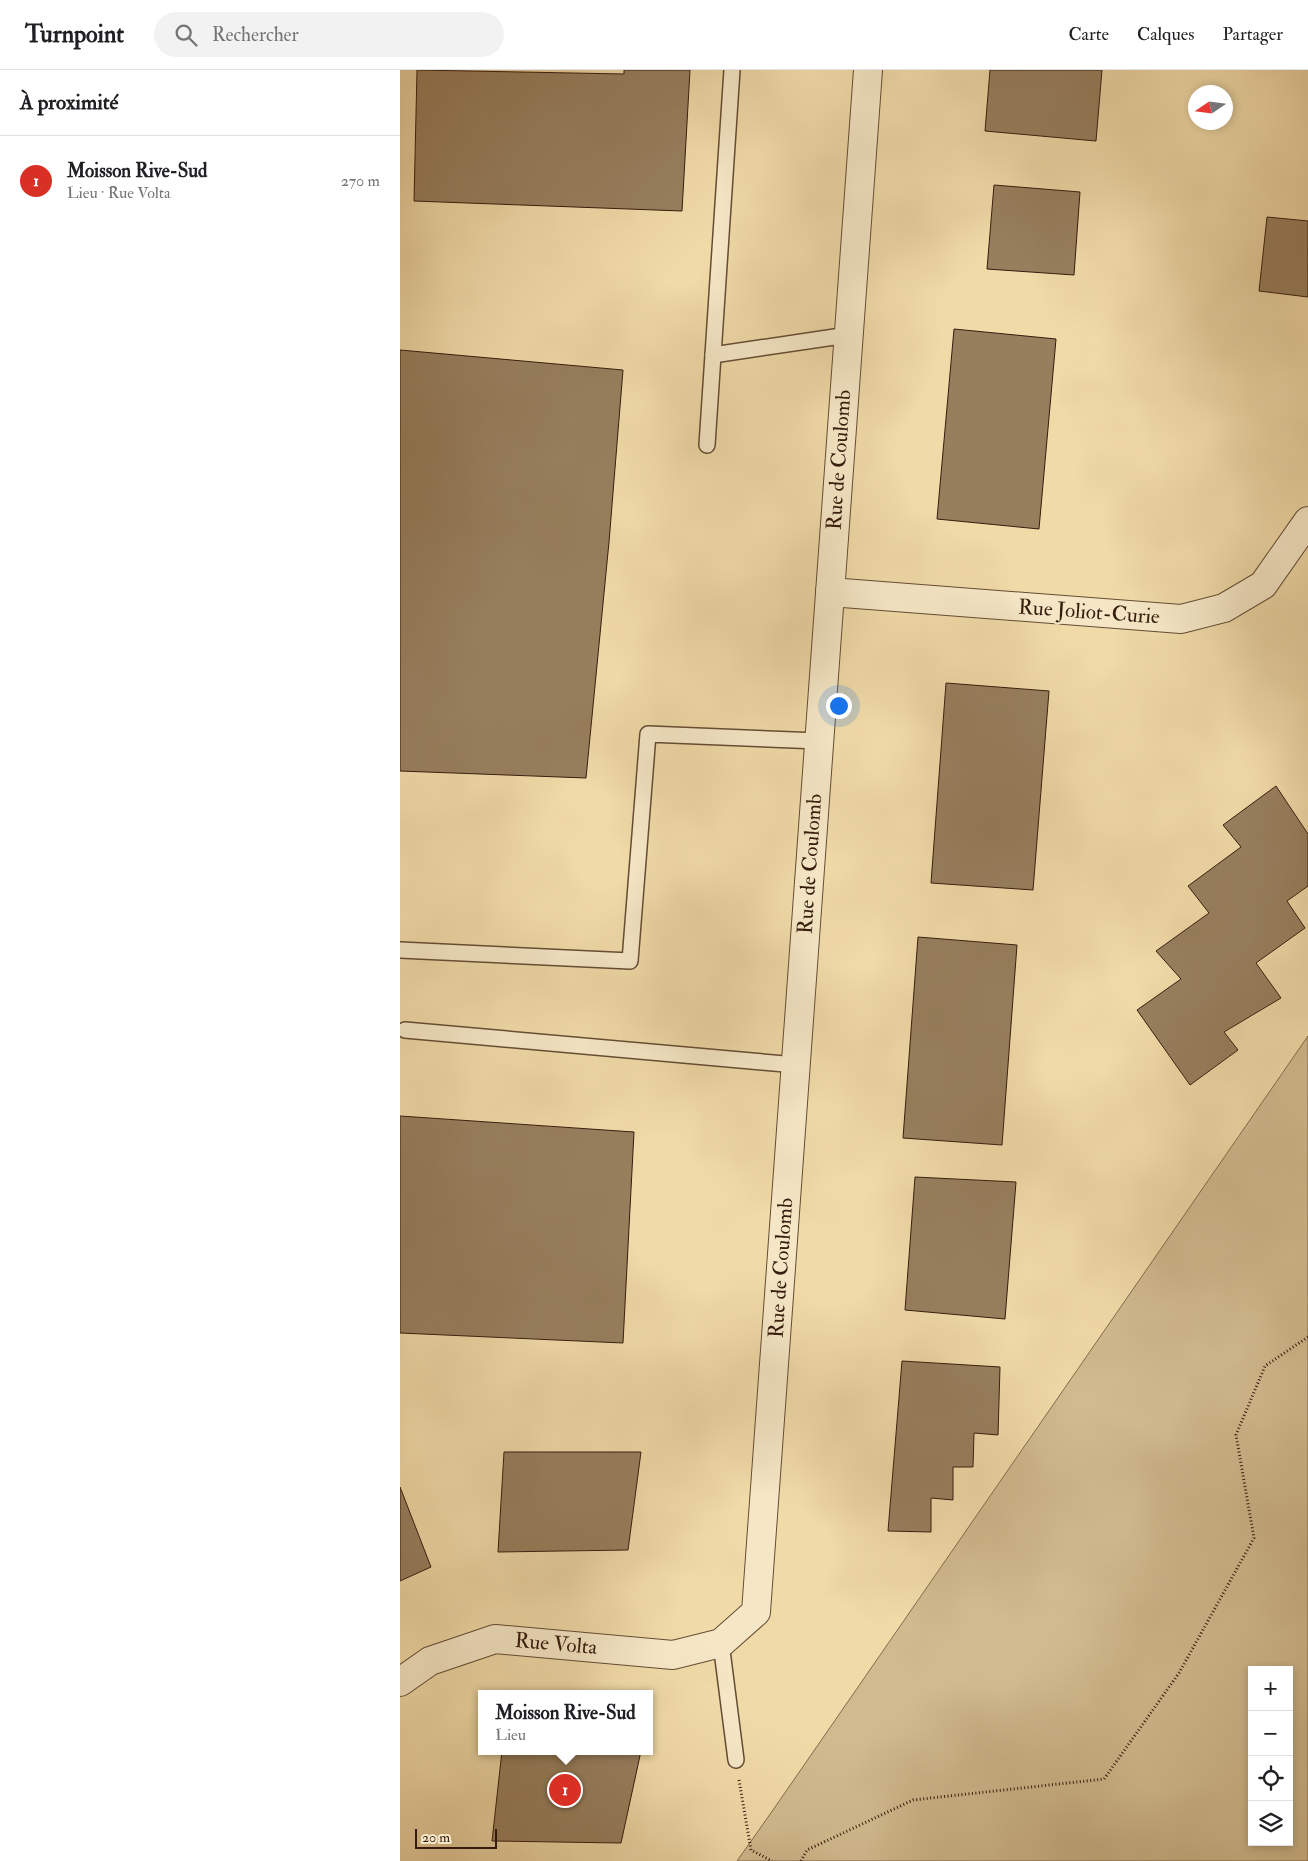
<!DOCTYPE html>
<html lang="fr">
<head>
<meta charset="utf-8">
<style>
	:root { --surface:#fff; --page:#f2f2f2; --text:#202124; --muted:#757577; --line:#e0e0e0; --accent:#d93025 }
	body { margin:0; font-family:"IM FELL Double Pica",serif; background:var(--page); color:var(--text) }
	.controls { position:absolute; right:15px; bottom:15px; display:grid; overflow:hidden; border-radius:0px; box-shadow:0 2px 8px #0003 }
	.controls button { width:45px; height:45px; display:grid; place-items:center; padding:0; border:0; border-bottom:1px solid var(--line); background:var(--surface); color:var(--text); font:25px sans-serif }
	.compass { position:absolute; left:788px; top:15px; width:45px; height:45px; border-radius:50%; background:var(--surface); box-shadow:0 2px 8px #0003; rotate:257deg }
	.scale { position:absolute; left:15px; bottom:12px; width:82px; box-sizing:border-box; padding-left:5px; border:2px solid #361c0e; border-top:0; font-size:14px; line-height:18px; white-space:nowrap; color:#361c0e; -webkit-text-stroke:4px #f5e7c6; paint-order:stroke }
	.you { position:absolute; left:438px; top:635px; width:18px; height:18px; margin:-12px; border:4px solid #fff; border-radius:50%; background:#1a73e8; box-shadow:0 0 0 8px #1a73e833 }
	.badge { display:grid; place-items:center; width:32px; height:32px; border-radius:50%; background:var(--accent); color:#fff; font-size:16px; font-weight:700 }
	.pin { position:absolute; translate:-50% -50%; border:2px solid #fff; box-shadow:0 1px 5px #0006 }
	.popup { position:absolute; left:78px; top:1620px; width:175px; height:65px; box-sizing:border-box; display:grid; place-content:center; border-radius:0px; background:var(--surface); filter:drop-shadow(0 1px 4px #0005); font-size:16px; white-space:nowrap; color:var(--muted) }
	.popup b { font-size:19px; color:var(--text) }
	.popup::after { content:''; position:absolute; left:50%; top:100%; margin-left:-10px; border:10px solid transparent; border-top-color:var(--surface) }
	.list { margin:0; padding:0; list-style:none }
	h2 { display:flex; justify-content:space-between; align-items:center; height:65px; margin:0; padding:0 20px; font-size:21px }
	h2 small { font-size:16px; font-weight:400; color:var(--muted) }
	.list li { display:grid; grid-template-columns:32px 1fr auto; gap:15px; align-items:center; box-sizing:border-box; height:90px; padding:0 20px; border-top:1px solid var(--line) }
	.list b { display:block; font-size:19px; white-space:nowrap }
	.list p { margin:0; font-size:16px; white-space:nowrap; color:var(--muted) }
	.list em { font-size:16px; font-style:normal; color:var(--muted) }
	.icon { flex:none; width:28px; height:28px; fill:none; stroke:currentColor; stroke-width:2; stroke-linecap:round; stroke-linejoin:round }
	.map { position:relative; flex:none; width:908px; height:1791px; overflow:hidden }
	header { display:flex; align-items:center; gap:30px; box-sizing:border-box; height:70px; padding:0 25px; background:var(--surface); border-bottom:1px solid var(--line) }
	header strong { font-size:24px }
	nav { display:flex; gap:28px; margin-inline-start:auto; font-size:18px }
	.search { width:350px; height:45px; background:var(--page); display:flex; align-items:center; gap:12px; box-sizing:border-box; padding:0 18px; border-radius:28px; color:var(--muted); font-size:19px }
	main { display:flex }
	aside { flex:1; background:var(--surface) }
	.map>svg:first-child { display:block }
	.green { fill:#d0ba8e; stroke:#836b4e; fill-rule:evenodd }
	.building { fill:#977f5e; stroke:#361c0e }
	.lines { fill:none; stroke-linecap:round; stroke-linejoin:round }
	.lane-casing { stroke:#644c34; stroke-width:18 }
	.street-casing { stroke:#644c34; stroke-width:30 }
	.path { stroke:#361c0e; stroke-width:3; stroke-dasharray:1 2.5; stroke-linecap:butt }
	.lane { stroke:#f5e7c6; stroke-width:15 }
	.street { stroke:#f5e7c6; stroke-width:28 }
	.labels { text-anchor:middle; dominant-baseline:central; stroke-width:4.5; stroke-linejoin:round; paint-order:stroke }
	.street-label { font-size:21px; fill:#361c0e; stroke:#f5e7c6 }
</style>
</head>
<body>
<header>
<strong>Turnpoint</strong>
<div class="search"><svg class="icon" aria-label="search" viewBox="0 0 24 24"><circle cx="10" cy="10" r="6"/><path d="M15 15l6 6"/></svg>Rechercher</div>
<nav><a>Carte</a><a>Calques</a><a>Partager</a></nav>
</header>
<main>
<aside>
<h2>À proximité<small></small></h2>
<ul class="list">
<li><span class="badge">1</span><div><b>Moisson Rive-Sud</b><p>Lieu · Rue Volta</p></div><em>270 m</em></li>
</ul>
</aside>
<div class="map">
<svg width="908" height="1791" viewBox="0 0 908 1791">
	<rect width="100%" height="100%" fill="#f0daa8"/>
	<filter id="stains"><feTurbulence type="fractalNoise" baseFrequency=".004" numOctaves="4"/><feColorMatrix values="0 0 0 0 .2 0 0 0 0 .09 0 0 0 0 .02 0 0 0 .5 -.17"/></filter>
	<radialGradient id="worn" r=".72"><stop offset=".6" stop-color="#630" stop-opacity="0"/><stop offset="1" stop-color="#630" stop-opacity=".3"/></radialGradient>
	<path class="green" d="M908 966V1791H337L373 1740ZM852 1600H889V1772H852Z"/>
	<g class="building">
		<path d="M17 0 224 4V0H290L282 141 14 131Z"/>
		<path d="M590 0H702L696 71 585 61Z"/>
		<path d="M594 115 680 122 674 205 587 199Z"/>
		<path d="M867 147 908 151V227L859 221Z"/>
		<path d="M554 259 656 269 639 459 537 449Z"/>
		<path d="M0 280 223 300 209 472 186 708 0 701Z"/>
		<path d="M546 613 649 621 633 820 531 813Z"/>
		<path d="M876 716 908 764V816L887 831 905 858 856 893 881 928 824 962 838 980 790 1015 737 940 781 909 756 881 809 843 788 816 841 777 823 755Z"/>
		<path d="M518 867 617 875 602 1075 503 1068Z"/>
		<path d="M0 1046 234 1062 223 1273 0 1263Z"/>
		<path d="M515 1107 616 1112 605 1249 505 1240Z"/>
		<path d="M502 1291 600 1297 598 1365 574 1363 573 1397H553V1430L531 1428V1462L488 1461Z"/>
		<path d="M104 1382H241L228 1480 98 1482Z"/>
		<path d="M0 1417 31 1497 0 1511Z"/>
		<path d="M102 1681H241L221 1773 92 1771Z"/>
	</g>
	<g class="lines">
		<defs>
			<g id="lane">
				<path d="M313 285 448 265"/>
				<path d="M307 375 332 0"/>
				<path d="M0 880 230 891 248 664 419 671"/>
				<path d="M5 960 396 995"/>
				<path d="M321 1573 336 1690"/>
			</g>
			<g id="street">
				<path d="M430 522 781 549 824 538 863 515 908 451"/>
				<path d="M0 1612 30 1591 95 1569 273 1585 321 1573 356 1542 468 0"/>
			</g>
		</defs>
		<use href="#lane" class="lane-casing"/>
		<use href="#street" class="street-casing"/>
		<g class="path">
			<path d="M339 1710 351 1780 372 1791"/>
			<path d="M401 1791 407 1780 513 1730 704 1709 779 1603 854 1468 836 1365 865 1296 908 1267"/>
		</g>
		<use href="#lane" class="lane"/>
		<use href="#street" class="street"/>
	</g>
	<g class="labels">
		<g class="street-label">
			<text transform="translate(439 390) rotate(-86)">Rue de Coulomb</text>
			<text transform="translate(689 542) rotate(4)">Rue Joliot-Curie</text>
			<text transform="translate(410 794) rotate(-86)">Rue de Coulomb</text>
			<text transform="translate(381 1198) rotate(-86)">Rue de Coulomb</text>
			<text transform="translate(156 1574) rotate(5)">Rue Volta</text>
		</g>
	</g>
	<rect width="100%" height="100%" filter="url(#stains)"/>
	<rect width="100%" height="100%" fill="url(#worn)"/>
</svg>
<div class="controls">
<button>+</button>
<button>−</button>
<button><svg class="icon" aria-label="locate" viewBox="0 0 24 24"><circle cx="12" cy="12" r="6"/><path d="M12 2v4M12 18v4M2 12h4M18 12h4"/></svg></button>
<button><svg class="icon" aria-label="layers" viewBox="0 0 24 24"><path d="M12 4l9 5-9 5-9-5zM3 14l9 5 9-5"/></svg></button>
</div>
<svg class="compass" viewBox="-18 -18 36 36"><path d="M0-13l5 13h-10z" fill="#e53935"/><path d="M0 13l5-13h-10z" fill="#757577"/></svg>
<div class="scale">20 m</div>
<div class="you"></div>
<div class="pin badge" style="left:165px;top:1720px">1</div>
<div class="popup"><b>Moisson Rive-Sud</b>Lieu</div>
</div>
</main>
</body>
</html>
